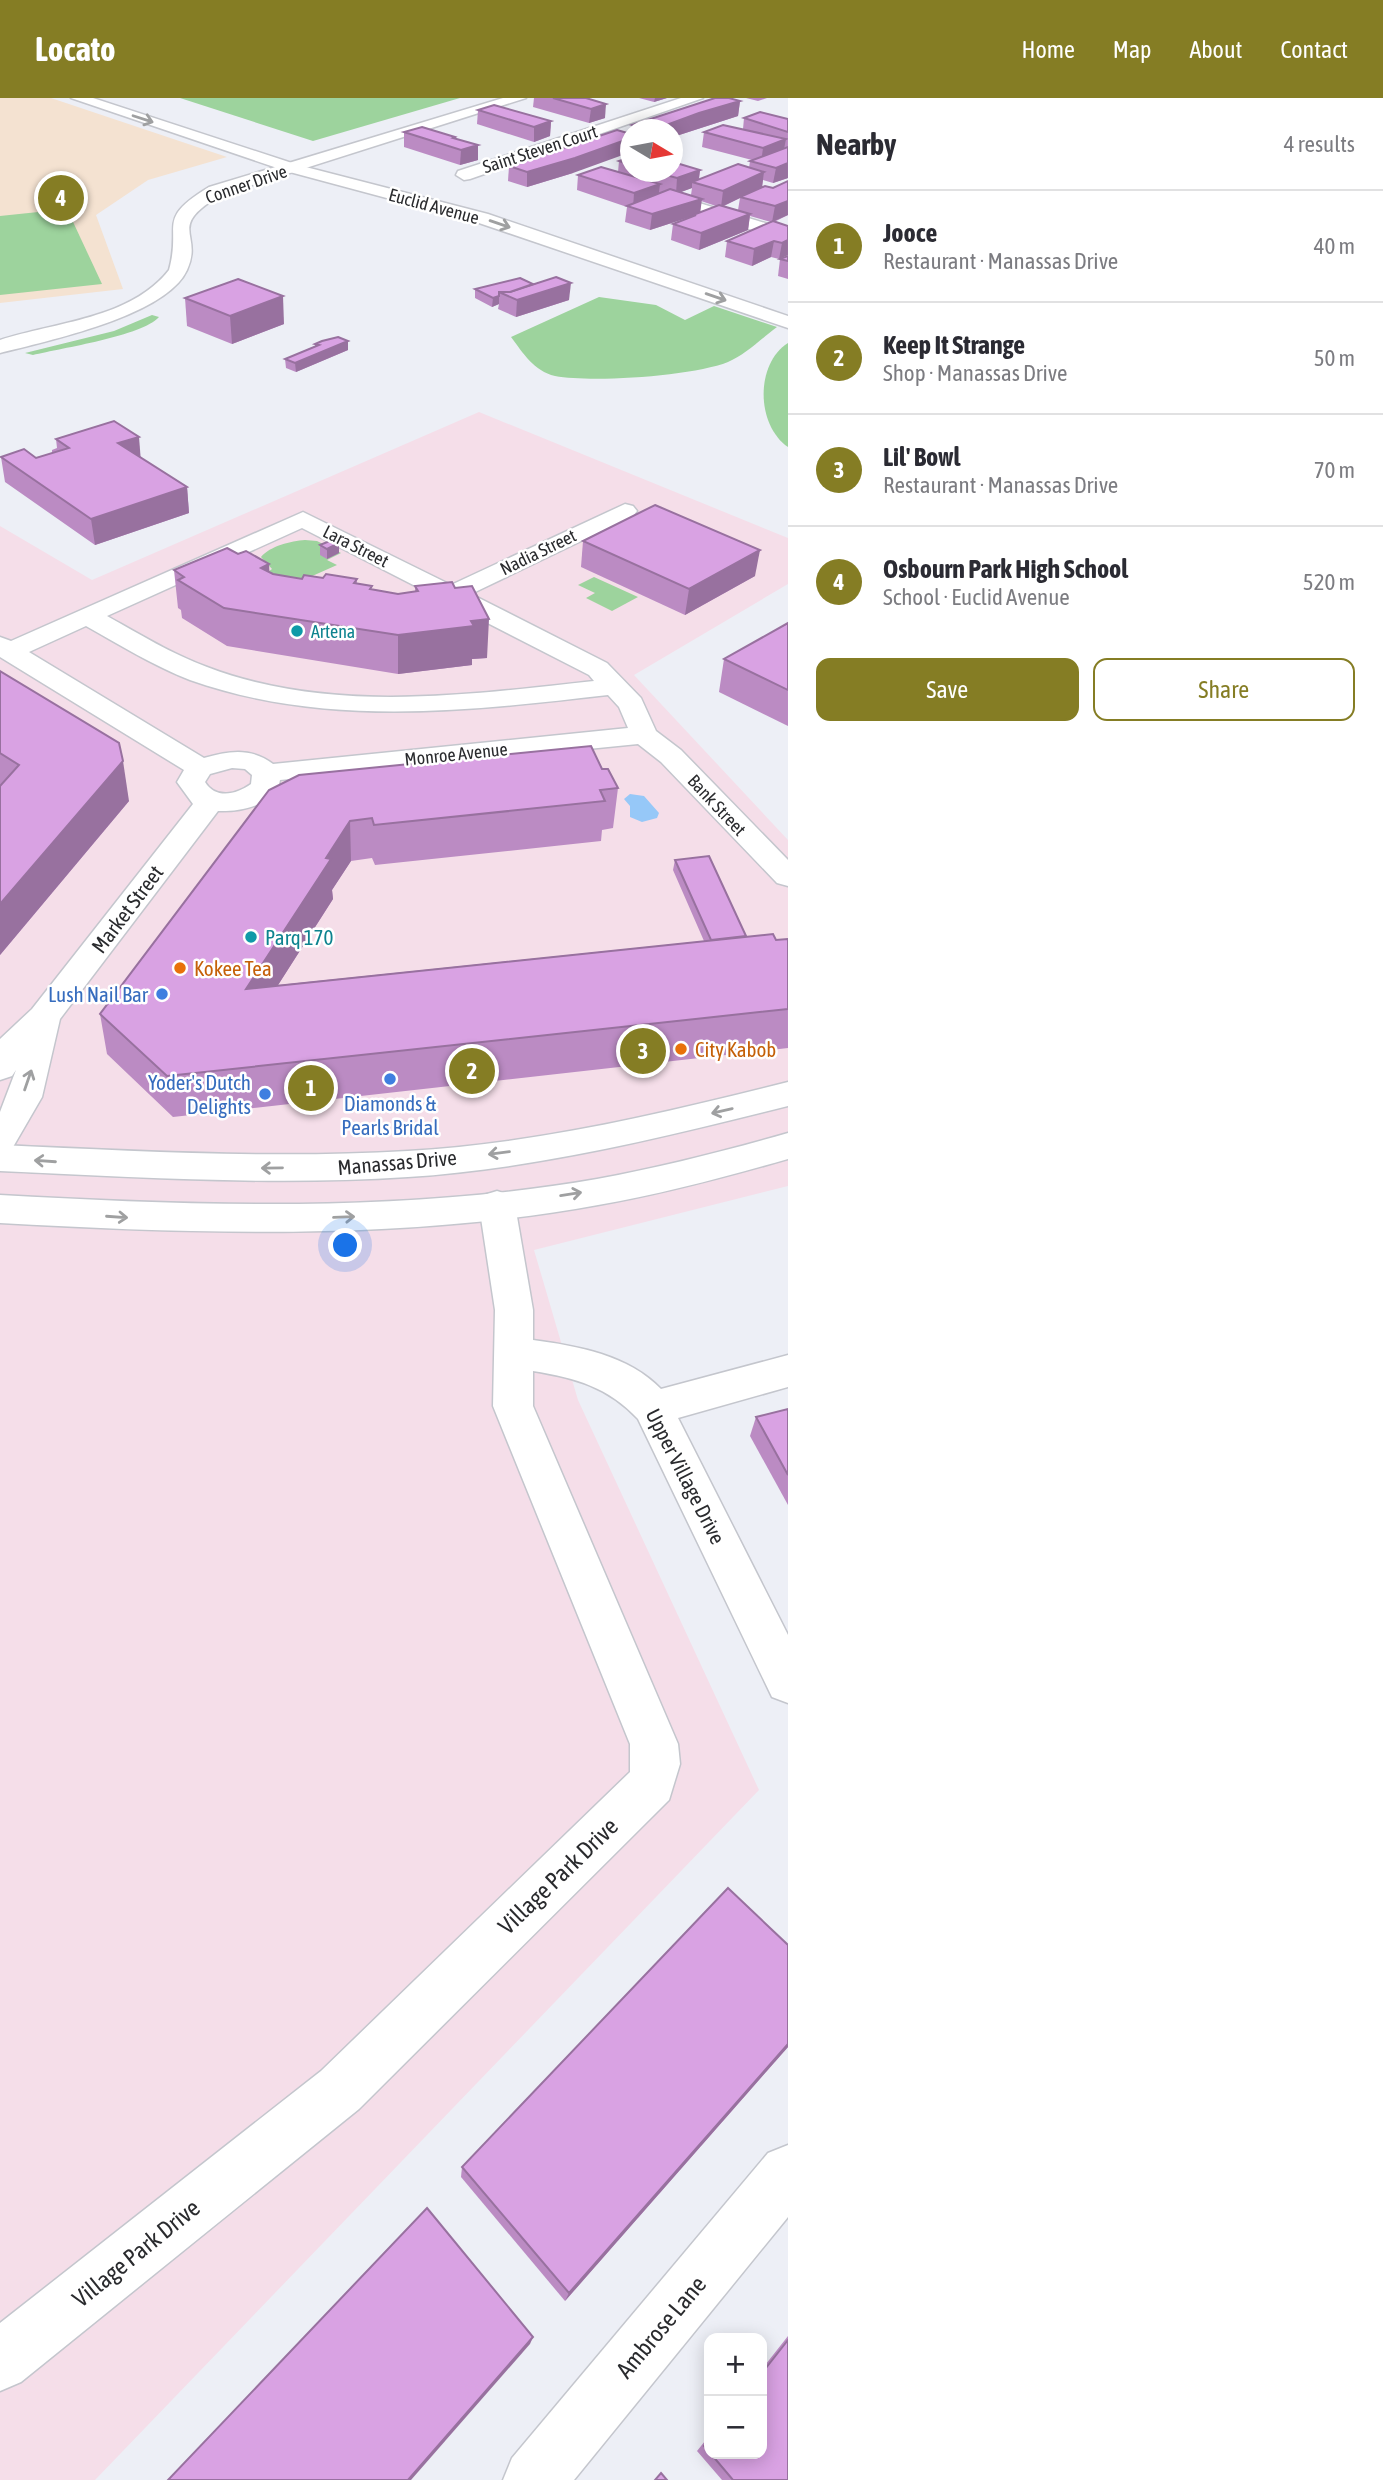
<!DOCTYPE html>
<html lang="en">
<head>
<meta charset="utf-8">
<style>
	:root { --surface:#fff; --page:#f7f7f7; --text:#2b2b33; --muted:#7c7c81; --line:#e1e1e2; --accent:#857d24 }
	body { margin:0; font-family:"Asap Condensed",sans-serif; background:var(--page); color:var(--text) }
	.controls { position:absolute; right:21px; bottom:21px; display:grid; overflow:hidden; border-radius:14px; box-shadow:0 4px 18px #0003 }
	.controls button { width:63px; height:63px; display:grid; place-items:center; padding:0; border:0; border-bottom:2px solid var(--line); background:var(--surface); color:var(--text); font:35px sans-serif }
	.compass { position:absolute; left:620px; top:21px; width:63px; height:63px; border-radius:50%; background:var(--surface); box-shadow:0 4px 18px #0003; rotate:100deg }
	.you { position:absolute; left:346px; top:1148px; width:24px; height:24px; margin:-18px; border:5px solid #fff; border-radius:50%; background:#1a73e8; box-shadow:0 0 0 10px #1a73e833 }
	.badge { display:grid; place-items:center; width:46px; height:46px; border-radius:50%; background:var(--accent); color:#fff; font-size:23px; font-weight:700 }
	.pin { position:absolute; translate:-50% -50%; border:4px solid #fff; box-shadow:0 2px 7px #0006 }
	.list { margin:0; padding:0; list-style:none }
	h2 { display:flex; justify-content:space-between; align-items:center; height:91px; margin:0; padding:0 28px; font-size:30px }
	h2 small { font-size:23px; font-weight:400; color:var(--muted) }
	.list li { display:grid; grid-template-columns:46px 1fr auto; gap:21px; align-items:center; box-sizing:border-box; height:112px; padding:0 28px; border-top:2px solid var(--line) }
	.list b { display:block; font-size:26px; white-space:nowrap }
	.list p { margin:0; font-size:23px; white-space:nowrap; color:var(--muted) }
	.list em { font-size:23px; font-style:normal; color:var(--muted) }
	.actions { display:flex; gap:14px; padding:21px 28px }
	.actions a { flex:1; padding:16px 0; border:2px solid var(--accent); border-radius:14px; text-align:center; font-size:24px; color:var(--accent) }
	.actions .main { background:var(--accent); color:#fff }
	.map { position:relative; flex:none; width:788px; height:2382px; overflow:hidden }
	header { display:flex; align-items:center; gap:42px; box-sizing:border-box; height:98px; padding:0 35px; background:var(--accent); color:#fff }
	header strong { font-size:33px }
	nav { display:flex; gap:38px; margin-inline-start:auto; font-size:24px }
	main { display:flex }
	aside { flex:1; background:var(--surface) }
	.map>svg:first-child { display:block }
	.commercial { fill:#f5dee9 }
	.education { fill:#f4e2d1 }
	.green { fill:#9dd39d }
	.water { fill:#96c8f8 }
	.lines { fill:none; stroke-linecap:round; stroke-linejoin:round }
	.street-casing { stroke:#c4c6cd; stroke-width:3 }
	.secondary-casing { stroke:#c4c6cd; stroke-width:3 }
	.street { fill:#fff; fill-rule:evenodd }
	.secondary { fill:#fff; fill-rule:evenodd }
	.wall { fill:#bb8bc3; fill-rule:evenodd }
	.shaded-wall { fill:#98719f }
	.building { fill:#d9a2e3; stroke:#98719f; stroke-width:2 }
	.oneway { stroke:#9fa0a1 }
	.culture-dot { fill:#0f9aa8; stroke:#fff; stroke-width:2.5 }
	.food-dot { fill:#e8710a; stroke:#fff; stroke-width:2.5 }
	.shop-dot { fill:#3f7fe0; stroke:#fff; stroke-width:2.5 }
	.labels { text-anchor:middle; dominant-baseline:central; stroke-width:5; stroke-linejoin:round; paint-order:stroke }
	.far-street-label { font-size:18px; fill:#2a2b2e; stroke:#fff }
	.far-culture-label { font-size:18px; fill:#0d838f; stroke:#fff; text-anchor:start }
	.street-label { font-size:21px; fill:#2a2b2e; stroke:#fff }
	.culture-label { font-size:21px; fill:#0d838f; stroke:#fff; text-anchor:start }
	.food-label { font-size:21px; fill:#c56008; stroke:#fff; text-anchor:start }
	.shop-label { font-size:21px; fill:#366cbe; stroke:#fff; text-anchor:end }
	.near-street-label { font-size:24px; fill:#2a2b2e; stroke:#fff }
</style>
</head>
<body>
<header>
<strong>Locato</strong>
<nav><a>Home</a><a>Map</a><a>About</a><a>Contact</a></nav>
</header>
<main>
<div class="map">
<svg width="788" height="2382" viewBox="0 0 788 2382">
	<rect width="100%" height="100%" fill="#edeff6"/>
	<path class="commercial" d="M479 314 788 440V486L634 577 788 742V1088L534 1152 578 1302 759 1692 95 2382H0V428L92 482Z"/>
	<path class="education" d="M0 0H51L227 59 148 82 96 117 123 191 0 205Z"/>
	<g class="green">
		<path d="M180 0H460L313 43Z"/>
		<path d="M67 111 102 186 0 197V118Z"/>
		<path d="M599 199 656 207 685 222 714 208 777 229C762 240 745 257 728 264 693 278 593 285 555 278 534 273 523 255 511 239Z"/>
		<path d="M152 217 159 219C142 238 62 250 33 257L25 255 114 233Z"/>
		<path d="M788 245V349C756 327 755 266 788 245Z"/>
		<path d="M305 442 317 443 341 455 327 462 337 467 292 487 268 474 272 471 261 459C270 448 291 443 305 442Z"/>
		<path d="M594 479 638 499 612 513 586 500 595 495 578 487Z"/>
	</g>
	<path class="water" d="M630 696 644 698 659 715 657 720 642 724 630 719V708L624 701Z"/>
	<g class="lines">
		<defs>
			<g id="street">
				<path d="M503 0H526L221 97C165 130 204 135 187 172 166 218 47 243 0 255V242C55 224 131 221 169 172 182 125 155 122 209 89Z"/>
				<path d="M681 0H703L470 81 464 82 456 77 458 73Z"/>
				<path d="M650 90 788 132V143L644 99 642 95Z"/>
				<path d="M625 406 633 408 637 413 633 418 471 496 607 565 641 600 656 633 681 652 788 762V788L777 785 661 664 638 646 280 682C277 707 239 714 218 713L60 921 42 999 13 1049 0 1053V1014L16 972 12 978 0 982V941L32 911 193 706 177 684 184 672 0 559V539L11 543 303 414 451 487ZM302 430 589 577 594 583C467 597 330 616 207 569 172 556 139 536 107 518ZM86 528C120 547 154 568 190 582 326 630 468 613 608 597L619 609 628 630 273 666C251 649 228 653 204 660L29 554ZM232 670 245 671 252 677 251 686C237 696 216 702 205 684L210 676Z"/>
				<path d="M497 1093 510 1097 515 1107 533 1212V1242C578 1248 628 1257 661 1291L788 1257V1289L678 1320 788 1537V1605L772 1599 638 1321C608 1289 576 1280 533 1273V1308L678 1646 680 1666 669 1702 359 2011 21 2284 0 2293V2225L321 1973 630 1674V1646L493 1308 495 1212 479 1107 484 1097Z"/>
				<path d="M788 2047V2119L574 2382H503L512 2360 768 2055Z"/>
			</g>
			<g id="secondary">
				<path d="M71 0H93L298 67 488 116 788 218V230L476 124 286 73Z"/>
				<path d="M788 984V1008C665 1039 535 1071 408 1079 272 1088 136 1079 0 1073V1047C136 1053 272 1061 408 1053 535 1046 665 1015 788 984Z"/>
				<path d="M788 1035V1061C725 1079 662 1096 598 1107 401 1143 198 1136 0 1125V1097C198 1108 401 1115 597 1081 662 1069 725 1053 788 1035Z"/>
			</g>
		</defs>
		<use href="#street" class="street-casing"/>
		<use href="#secondary" class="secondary-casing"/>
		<use href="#street" class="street"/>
		<use href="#secondary" class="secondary"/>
	</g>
	<g class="wall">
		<path d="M534 0H586L605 20 589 25 533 9Z"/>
		<path d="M639 0H667L654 4Z"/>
		<path d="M746 0H767L758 3Z"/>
		<path d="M740 3 738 18 673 39V32H631L632 27Z"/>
		<path d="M478 12 551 23 550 38 534 44 477 26Z"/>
		<path d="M744 20 788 21V80L773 85 763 82 762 89 773 90 788 83V117L774 124 788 157 779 161 771 159 752 168 725 159 727 143 771 124 750 118 748 132 699 152 671 142 673 126 693 118 650 132 625 124 627 109 577 92 578 77 618 74 619 63 631 59V74H673L700 72 699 82 749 70 750 63 752 62 702 49 704 34 743 31ZM692 90 691 97 680 94ZM740 100 738 112 724 108ZM701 103 716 108 700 114Z"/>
		<path d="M404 34 455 41 478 62 460 67 404 49Z"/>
		<path d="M509 68 573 75 527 89 508 83Z"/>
		<path d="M788 158V181L778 178 780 161Z"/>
		<path d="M475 191 569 202 516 219 498 211 499 206 492 209 475 200Z"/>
		<path d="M185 200 284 226 232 246 187 228Z"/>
		<path d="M315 246 348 252 296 274 286 270 285 261 315 248Z"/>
		<path d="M56 341 141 360 187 389 189 415 95 447 5 384 1 359 36 360 52 355V352L57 350Z"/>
		<path d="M583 443 755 478 685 517 581 469Z"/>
		<path d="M320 447 339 455 327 461 320 457Z"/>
		<path d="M174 472 270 474 273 476 302 481H357V485L372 491 398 496 415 494V488L487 560 472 561V567L398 576 227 548 182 520 181 512 178 510Z"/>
		<path d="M788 525V628L719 594 724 561Z"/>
		<path d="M0 573 129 703 0 857Z"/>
		<path d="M602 671 618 690 613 730 602 732 601 743 375 767 372 760 351 763 332 792 333 801 278 887 704 843 673 772 675 762 746 838 776 842 788 841V950L173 1019 107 956 100 916 269 692Z"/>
		<path d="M788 1311V1407L750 1338 756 1319Z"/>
		<path d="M788 1847V1949L565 2203 461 2079 462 2069Z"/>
		<path d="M788 2238V2382H722L697 2353 709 2338V2356H762V2271Z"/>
	</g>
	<g class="shaded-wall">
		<path d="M655 0H667L654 4Z"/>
		<path d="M740 3 738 18 673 39V32H653L699 15Z"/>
		<path d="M606 6 605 20 589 25 591 11Z"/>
		<path d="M551 23 550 38 534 44V29Z"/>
		<path d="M631 40V54L573 75 527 89V74Z"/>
		<path d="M786 41 783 56 761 65 763 50Z"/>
		<path d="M478 47V62L460 67 461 52Z"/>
		<path d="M788 65V80L773 85 776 70Z"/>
		<path d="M700 72 698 86 692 84V90L676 96 677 80Z"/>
		<path d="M764 74 762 89 740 99V100L721 109 723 93Z"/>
		<path d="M660 86 658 102 633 110 634 95Z"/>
		<path d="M702 101 700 116 693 117V118L650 132 652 116Z"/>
		<path d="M788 103V117L772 124 775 108Z"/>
		<path d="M750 116 748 132 699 152 701 135Z"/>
		<path d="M788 142V157L779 161 782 145Z"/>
		<path d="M774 143 771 159 752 168 754 151Z"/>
		<path d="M571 185 569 202 516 219 517 202Z"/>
		<path d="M283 198 284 226 232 246 230 218Z"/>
		<path d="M499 198V206L492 209 493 200Z"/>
		<path d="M348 243V252L296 274 295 265Z"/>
		<path d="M139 339 141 364 118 345Z"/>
		<path d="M187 389 189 415 95 447 91 421Z"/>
		<path d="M339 445V455L327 461V451Z"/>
		<path d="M760 452 755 478 685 517 689 491Z"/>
		<path d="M269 466 271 504 261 470Z"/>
		<path d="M489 521 487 560 472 561V567L398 576V537L471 523Z"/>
		<path d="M123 663 129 703 0 857V806Z"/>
		<path d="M350 723 351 763 332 792 333 801 250 931 246 891 326 760Z"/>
		<path d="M788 1946V1949L565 2203 569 2195Z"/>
		<path d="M533 2239 530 2246 411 2382H408Z"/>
	</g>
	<g class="building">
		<path d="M553 0H586L606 6 591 11Z"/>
		<path d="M715 0H729L740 3 699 15 653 32H648L632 27Z"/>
		<path d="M494 7 551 23 534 29 478 12Z"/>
		<path d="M760 14 788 21V34L744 20Z"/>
		<path d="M723 27 786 41 763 50 704 34Z"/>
		<path d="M422 29 455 39 453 40 478 47 461 52 404 34Z"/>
		<path d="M617 32 631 36V40L575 60 527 74 509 68Z"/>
		<path d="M788 49V65L776 70 750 63Z"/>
		<path d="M631 59V67L619 63Z"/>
		<path d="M673 64 700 72 677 80 654 74H673Z"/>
		<path d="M738 66 764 74 723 93 692 84Z"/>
		<path d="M601 69 660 86 634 95 578 77Z"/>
		<path d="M788 83V103L775 108 740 99 765 88 773 90Z"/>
		<path d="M670 91 702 101 652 116 627 108Z"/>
		<path d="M719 107 750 116 701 135 673 126 696 117H693Z"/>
		<path d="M773 123 788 128V142L782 145 774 143 754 151 727 143Z"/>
		<path d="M788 158V163L780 161Z"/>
		<path d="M556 179 571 185 517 202 499 194H510Z"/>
		<path d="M520 180 533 186 510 194H499V198L493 200 475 191Z"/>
		<path d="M238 181 283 198 230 218 185 200Z"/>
		<path d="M338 239 348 243 295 265 285 261 319 247 315 246 322 243Z"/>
		<path d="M114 323 139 339 118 345 187 389 91 421 1 359 24 351 36 360 69 350 56 341Z"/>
		<path d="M655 407 760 452 689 491 583 443Z"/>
		<path d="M332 442 339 445 327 451 320 447Z"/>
		<path d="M227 450 238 456 246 453 269 466 261 470 273 476 302 481 304 477 323 480 326 476 357 481 354 485 372 488 370 491 398 496 418 493 415 488 452 484 455 490 472 488 489 521 471 523 474 528 398 537 224 510 178 482 184 479 174 472Z"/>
		<path d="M788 525V592L724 561Z"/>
		<path d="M0 573 119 645 123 663 0 806V688L19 667 0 655Z"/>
		<path d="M591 648 602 671H608L618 690 600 692 605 703 374 727 372 720 350 723 326 760 331 761 246 891 773 836 776 842 788 841V911L167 978 100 916 269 692 299 677Z"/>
		<path d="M709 758 746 838 711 842 675 762Z"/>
		<path d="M788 1311V1377L756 1319Z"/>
		<path d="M728 1790 788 1847V1946L569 2195 462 2069Z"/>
		<path d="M427 2110 533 2239 408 2382H168Z"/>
		<path d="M788 2242V2382H733L711 2356H762V2275Z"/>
		<path d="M709 2342V2354L704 2348Z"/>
		<path d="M661 2375 667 2382H655Z"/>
	</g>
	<defs><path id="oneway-shaft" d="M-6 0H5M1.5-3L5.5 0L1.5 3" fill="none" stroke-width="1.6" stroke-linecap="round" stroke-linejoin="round" transform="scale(1.75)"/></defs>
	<g class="oneway">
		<use href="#oneway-shaft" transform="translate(143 21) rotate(18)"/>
		<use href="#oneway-shaft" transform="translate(500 126) rotate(19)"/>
		<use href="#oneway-shaft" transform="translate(716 199) rotate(19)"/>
		<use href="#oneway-shaft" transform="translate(28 982) rotate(-71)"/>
		<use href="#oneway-shaft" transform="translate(722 1013) rotate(167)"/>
		<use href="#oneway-shaft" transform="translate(499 1055) rotate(173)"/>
		<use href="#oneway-shaft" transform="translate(45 1063) rotate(-176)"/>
		<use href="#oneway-shaft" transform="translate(272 1070) rotate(179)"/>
		<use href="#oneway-shaft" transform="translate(571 1096) rotate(-9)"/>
		<use href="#oneway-shaft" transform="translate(117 1119) rotate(4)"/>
		<use href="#oneway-shaft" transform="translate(344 1119) rotate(-2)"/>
	</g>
	<g class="culture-dot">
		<circle cx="297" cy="533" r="7"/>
		<circle cx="251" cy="839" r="7"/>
	</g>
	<g class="food-dot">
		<circle cx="180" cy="870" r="7"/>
		<circle cx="681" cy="951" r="7"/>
	</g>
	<g class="shop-dot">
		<circle cx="162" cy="896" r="7"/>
		<circle cx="390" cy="981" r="7"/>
		<circle cx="265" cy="996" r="7"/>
	</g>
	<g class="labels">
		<g class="far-street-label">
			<text transform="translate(540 51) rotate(-18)">Saint Steven Court</text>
			<text transform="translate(246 86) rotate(-19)">Conner Drive</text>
			<text transform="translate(434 108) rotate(15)">Euclid Avenue</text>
			<text transform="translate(356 448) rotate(27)">Lara Street</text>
			<text transform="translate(538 454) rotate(-26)">Nadia Street</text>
			<text transform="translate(456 656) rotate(-6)">Monroe Avenue</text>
			<text transform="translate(717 707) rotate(47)">Bank Street</text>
		</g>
		<g class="far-culture-label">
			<text x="311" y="533">Artena</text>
		</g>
		<g class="street-label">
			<text transform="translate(127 811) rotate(-53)">Market Street</text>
			<text transform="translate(397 1064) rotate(-5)">Manassas Drive</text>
			<text transform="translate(686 1378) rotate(63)">Upper Village Drive</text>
		</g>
		<g class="culture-label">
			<text x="265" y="839">Parq 170</text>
		</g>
		<g class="food-label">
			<text x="194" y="870">Kokee Tea</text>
			<text x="695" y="951">City Kabob</text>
		</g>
		<g class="shop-label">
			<text x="148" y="896">Lush Nail Bar</text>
			<text x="251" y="984">Yoder's Dutch<tspan x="251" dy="24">Delights</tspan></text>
			<text x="390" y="1005" text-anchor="middle">Diamonds &amp;<tspan x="390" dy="24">Pearls Bridal</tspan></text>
		</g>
		<g class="near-street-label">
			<text transform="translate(558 1778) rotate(-44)">Village Park Drive</text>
			<text transform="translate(136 2155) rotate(-39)">Village Park Drive</text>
			<text transform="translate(661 2229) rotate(-50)">Ambrose Lane</text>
		</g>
	</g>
</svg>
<div class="controls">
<button>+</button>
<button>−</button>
</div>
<svg class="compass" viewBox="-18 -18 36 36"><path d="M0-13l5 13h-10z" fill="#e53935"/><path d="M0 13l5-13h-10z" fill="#7c7c81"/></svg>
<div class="you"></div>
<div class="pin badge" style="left:311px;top:990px">1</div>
<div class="pin badge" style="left:472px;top:973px">2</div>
<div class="pin badge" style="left:643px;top:953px">3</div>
<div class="pin badge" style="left:61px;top:100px">4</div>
</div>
<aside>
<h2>Nearby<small>4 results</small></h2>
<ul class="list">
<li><span class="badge">1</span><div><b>Jooce</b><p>Restaurant · Manassas Drive</p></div><em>40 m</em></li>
<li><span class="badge">2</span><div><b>Keep It Strange</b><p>Shop · Manassas Drive</p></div><em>50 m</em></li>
<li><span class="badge">3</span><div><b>Lil' Bowl</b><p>Restaurant · Manassas Drive</p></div><em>70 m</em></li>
<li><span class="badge">4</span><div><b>Osbourn Park High School</b><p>School · Euclid Avenue</p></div><em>520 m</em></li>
</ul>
<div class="actions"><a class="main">Save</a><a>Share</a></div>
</aside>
</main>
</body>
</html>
